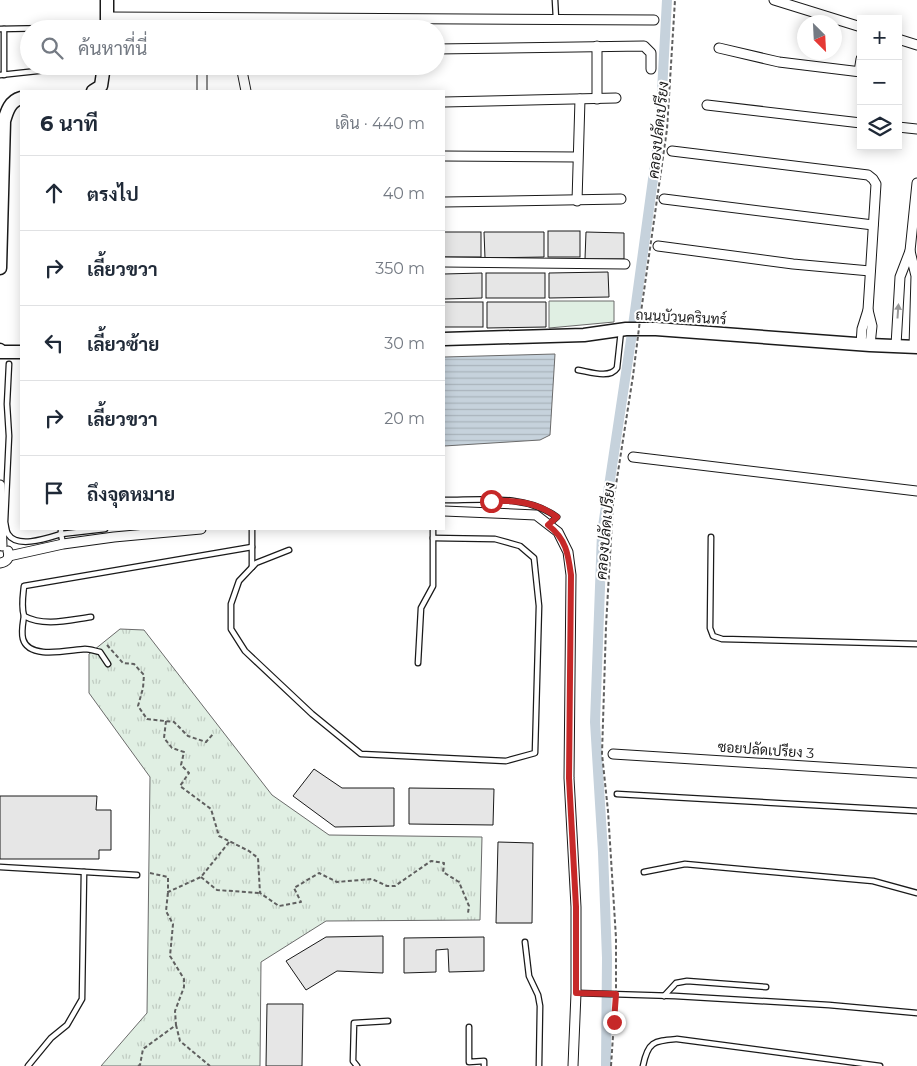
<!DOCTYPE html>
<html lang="th">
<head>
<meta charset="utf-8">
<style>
	:root { --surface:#fff; --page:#f6f6f7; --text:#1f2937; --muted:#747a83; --line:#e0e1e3 }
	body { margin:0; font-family:Montserrat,Sarabun,sans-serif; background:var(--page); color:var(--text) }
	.controls { position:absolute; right:15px; top:15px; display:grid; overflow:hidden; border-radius:0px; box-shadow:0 2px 12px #0003 }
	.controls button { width:45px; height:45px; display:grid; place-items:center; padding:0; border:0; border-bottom:1px solid var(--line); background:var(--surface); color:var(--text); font:25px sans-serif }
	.compass { position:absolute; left:797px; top:15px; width:45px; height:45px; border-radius:50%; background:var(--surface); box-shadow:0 2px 12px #0003; rotate:156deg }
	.stop { position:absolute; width:15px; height:15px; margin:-11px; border:4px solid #c62828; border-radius:50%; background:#fff }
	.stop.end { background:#c62828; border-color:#fff; box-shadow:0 1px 5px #0008 }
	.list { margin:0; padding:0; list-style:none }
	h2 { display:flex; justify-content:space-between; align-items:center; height:65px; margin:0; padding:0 20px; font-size:21px }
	h2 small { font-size:16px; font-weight:400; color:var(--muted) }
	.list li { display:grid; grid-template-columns:32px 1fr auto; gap:15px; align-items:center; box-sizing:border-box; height:75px; padding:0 20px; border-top:1px solid var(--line) }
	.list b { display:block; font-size:19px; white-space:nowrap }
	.list em { font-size:16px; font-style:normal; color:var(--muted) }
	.icon { flex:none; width:28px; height:28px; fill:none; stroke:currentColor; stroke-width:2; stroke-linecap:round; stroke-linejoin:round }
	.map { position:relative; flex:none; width:917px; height:1066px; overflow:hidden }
	.search { position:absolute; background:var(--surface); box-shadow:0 2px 12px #0003; left:20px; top:20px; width:425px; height:55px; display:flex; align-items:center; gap:12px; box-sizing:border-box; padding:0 18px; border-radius:28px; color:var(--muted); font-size:19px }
	.panel { position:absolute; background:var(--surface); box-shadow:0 2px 12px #0003; left:20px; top:90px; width:425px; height:440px; border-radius:0px }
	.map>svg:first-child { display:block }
	.park { fill:url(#park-tufts); stroke:#6a6a6a }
	.garden { fill:#e0efe3; stroke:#6a6a6a }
	.water { fill:url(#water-rules); stroke:#6a6a6a }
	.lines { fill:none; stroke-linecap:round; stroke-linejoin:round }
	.canal { stroke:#c6d2dc; stroke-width:10 }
	.building { fill:#e6e6e6; stroke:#1a1a1a }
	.lane-casing { stroke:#1a1a1a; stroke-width:7 }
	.street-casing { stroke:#1a1a1a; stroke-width:11 }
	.secondary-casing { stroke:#1a1a1a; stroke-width:15 }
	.path { stroke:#5f5f5f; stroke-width:2; stroke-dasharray:4 2.5; stroke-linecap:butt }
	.lane { stroke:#fff; stroke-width:4.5 }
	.street { stroke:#fff; stroke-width:9 }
	.secondary { stroke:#fff; stroke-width:12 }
	.path-bridge { stroke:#5f5f5f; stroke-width:2; stroke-dasharray:4 2.5; stroke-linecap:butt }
	.oneway { fill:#989898 }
	.route { stroke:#c62828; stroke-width:6 }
	.labels { text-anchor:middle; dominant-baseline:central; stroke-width:4; stroke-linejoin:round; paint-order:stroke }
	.street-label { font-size:14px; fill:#1a1a1a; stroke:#fff }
	.water-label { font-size:15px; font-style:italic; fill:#1a1a1a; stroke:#fff }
</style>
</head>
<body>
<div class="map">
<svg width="917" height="1066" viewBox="0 0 917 1066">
	<defs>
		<pattern id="park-tufts" width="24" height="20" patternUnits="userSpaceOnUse" patternTransform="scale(1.25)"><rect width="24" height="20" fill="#e0efe3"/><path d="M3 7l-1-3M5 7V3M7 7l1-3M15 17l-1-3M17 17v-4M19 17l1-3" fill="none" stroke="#c0ccc2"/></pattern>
		<pattern id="water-rules" width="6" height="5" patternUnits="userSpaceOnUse" patternTransform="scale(1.25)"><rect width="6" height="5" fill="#c6d2dc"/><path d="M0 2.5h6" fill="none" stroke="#aab4bc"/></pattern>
	</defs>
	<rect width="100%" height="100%" fill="#fff"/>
	<path class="park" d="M120 629 144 630 272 795 329 835 482 837 480 920 326 921 261 962 260 1066H101L147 1013 150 777 89 693V654Z"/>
	<path class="garden" d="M549 301H614V322L549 328Z"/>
	<path class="water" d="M555 354 550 435 540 440 444 446V357Z"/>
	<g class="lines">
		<path class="canal" d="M606 1066 607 958 603 852 595 722 602 533 632 333 660 128 667 0"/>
	</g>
	<g class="building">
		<rect x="548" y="231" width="32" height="26"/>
		<rect x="444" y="232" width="37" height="25"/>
		<path d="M484 232H544V257L485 258Z"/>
		<path d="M586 232 624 233V259H585Z"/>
		<path d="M608 272 609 297 549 298V273Z"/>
		<path d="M482 273V298L444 299V274Z"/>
		<rect x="486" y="273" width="59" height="25"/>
		<rect x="444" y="302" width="39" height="25"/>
		<path d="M487 302H546V327L487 328Z"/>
		<path d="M314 769 342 788H394V826L335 827 293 796Z"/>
		<path d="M409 788 494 789 493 825 409 824Z"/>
		<path d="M0 796H97L96 810H111V850H99V859H0Z"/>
		<path d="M498 842 533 843 532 923H496Z"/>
		<path d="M383 936V973L337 971 306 990 286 961 326 937Z"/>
		<path d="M484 937V971L449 972 448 949 436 950V972L404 973V938Z"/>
		<path d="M267 1004H303L302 1066H266Z"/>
	</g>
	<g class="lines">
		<defs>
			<g id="lane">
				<path d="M555 0 556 19"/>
				<path d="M0 29 55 28"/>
				<path d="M0 75 84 66"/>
				<path d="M4 75V29"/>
				<path d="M9 364 7 404 9 436 5 522C6 526 6 531 8 534 17 549 48 538 61 534V529"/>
				<path d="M578 370C590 372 610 379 617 368L621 331"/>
				<path d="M444 500C481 500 525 494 557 517L548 525"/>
				<path d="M711 537 710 628 713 636 722 639 917 644"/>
				<path d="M63 544 61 534 105 529"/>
				<path d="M289 550 256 563 239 581 231 604V629L245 651 312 714 361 754 506 761 535 753 539 606 534 558 520 546 495 539 433 538"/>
				<path d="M252 567V529"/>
				<path d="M24 616C23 623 21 632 23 639 29 660 68 650 85 649 90 649 95 651 100 652L108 664"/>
				<path d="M91 617C69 620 44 627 24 616 21 606 23 596 24 586L252 547"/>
				<path d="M418 663 421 608 433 586V529"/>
				<path d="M617 794 917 811"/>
				<path d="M0 867 137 875"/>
				<path d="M644 872 685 864 873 881 917 893"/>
				<path d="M525 942 529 976 538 995 540 1006 539 1066"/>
				<path d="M577 993 675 996 829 1005 917 1013"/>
				<path d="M664 996 676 983 687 981 766 987"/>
				<path d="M469 1027V1062L484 1061V1066"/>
				<path d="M28 1066 51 1038 67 1025 82 999 84 872"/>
				<path d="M357 1066 353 1061 354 1023 388 1021"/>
				<path d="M643 1066C648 1041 654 1041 677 1039L880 1066"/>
			</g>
			<g id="street">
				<path d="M774 0 861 27"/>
				<path d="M107 17 654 20"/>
				<path d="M898 39 917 45"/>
				<path d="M719 48 779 62 861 72"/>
				<path d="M436 49 644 46 651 53V69"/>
				<path d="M202 66V91"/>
				<path d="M241 66 246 91"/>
				<path d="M859 72 861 59"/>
				<path d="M597 99V46"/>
				<path d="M444 102 616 98"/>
				<path d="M707 105 861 123"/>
				<path d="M898 127 917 129"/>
				<path d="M672 151 868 175 873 179 876 184 868 310 862 329 861 344"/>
				<path d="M444 156 577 157"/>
				<path d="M664 199 873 225"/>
				<path d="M577 201 580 99"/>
				<path d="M444 202 621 199"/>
				<path d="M658 246 793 264 870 271"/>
				<path d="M910 251 916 276 914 347"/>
				<path d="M444 262 625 264"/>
				<path d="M868 310 872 326 870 345"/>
				<path d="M896 345 900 277 910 251 917 183"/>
				<path d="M633 457 917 491"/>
				<path d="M0 485 2 546"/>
				<path d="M444 511 536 515 558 532 568 552 571 575 569 778 576 907V993L573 1066"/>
				<path d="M9 556 63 544 114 537 201 529"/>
				<path d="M0 563C7 562 10 558 8 551"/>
				<path d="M613 754 917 773"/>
			</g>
			<g id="secondary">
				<path d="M107 29V0"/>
				<path d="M93 91 101 86 104 66"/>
				<path d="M0 268 4 121C7 111 10 101 21 98"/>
				<path d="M444 339 584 335 626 329H656L870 345 917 347"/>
				<path d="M0 350 1 352H21"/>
			</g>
		</defs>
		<use href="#lane" class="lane-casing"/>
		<use href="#street" class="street-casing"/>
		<use href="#secondary" class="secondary-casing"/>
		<g class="path">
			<path d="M107 645 123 663 134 664 144 675 143 688 138 706 147 719 174 722 188 736 206 742 213 734"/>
			<path d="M166 721 164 738 172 748 184 752 181 765 189 773 180 786 211 809 219 836 249 851 258 858 260 893 279 906 301 902 294 888 319 873 337 882 372 879 387 886H395L431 861 444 863 443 872 459 882 469 906 468 913"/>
			<path d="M150 873 168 877V892L201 877 230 841"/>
			<path d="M201 877 217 890 260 893"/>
			<path d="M176 1025 180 1041 210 1066"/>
			<path d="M138 1066 140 1065 143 1049 176 1025 175 1011 184 987V979L170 956 173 924 166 911 168 892"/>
		</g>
		<use href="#lane" class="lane"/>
		<use href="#street" class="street"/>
		<use href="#secondary" class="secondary"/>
		<path class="path-bridge" d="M611 1066 616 992V938L608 811 602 754 606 626 613 504 633 376 641 312 667 129 675 0"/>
	</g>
	<defs><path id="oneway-solid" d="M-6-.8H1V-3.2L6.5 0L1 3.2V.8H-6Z" transform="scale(1.25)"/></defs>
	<use class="oneway" href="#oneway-solid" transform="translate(898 311) rotate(-86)"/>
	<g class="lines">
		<path class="route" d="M491 501C516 500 536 502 557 517L548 525C566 539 568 553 571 575L569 778 576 907V993L616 994 614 1022"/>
	</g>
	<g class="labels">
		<g class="street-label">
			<text transform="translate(681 317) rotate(3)">ถนนบัวนครินทร์</text>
			<text transform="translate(766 750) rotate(4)">ซอยปลัดเปรียง 3</text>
		</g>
		<g class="water-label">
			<text transform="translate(658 130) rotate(-84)">คลองปลัดเปรียง</text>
			<text transform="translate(605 531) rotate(-85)">คลองปลัดเปรียง</text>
		</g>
	</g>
</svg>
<div class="controls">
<button>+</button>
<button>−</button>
<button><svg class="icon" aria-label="layers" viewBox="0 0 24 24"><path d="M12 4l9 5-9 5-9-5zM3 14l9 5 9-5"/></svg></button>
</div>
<svg class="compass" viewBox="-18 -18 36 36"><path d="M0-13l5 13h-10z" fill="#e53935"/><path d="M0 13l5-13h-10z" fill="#747a83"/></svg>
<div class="stop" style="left:491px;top:501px"></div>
<div class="stop end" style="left:614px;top:1022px"></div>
<div class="search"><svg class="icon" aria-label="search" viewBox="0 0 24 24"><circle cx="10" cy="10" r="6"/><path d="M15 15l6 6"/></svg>ค้นหาที่นี่</div>
<section class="panel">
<h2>6 นาที<small>เดิน · 440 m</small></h2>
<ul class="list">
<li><svg class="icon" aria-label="ahead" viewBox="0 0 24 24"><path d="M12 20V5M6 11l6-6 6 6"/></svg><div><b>ตรงไป</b></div><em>40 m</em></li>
<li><svg class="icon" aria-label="right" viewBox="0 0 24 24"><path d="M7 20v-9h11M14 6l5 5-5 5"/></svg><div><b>เลี้ยวขวา</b></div><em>350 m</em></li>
<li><svg class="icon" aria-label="left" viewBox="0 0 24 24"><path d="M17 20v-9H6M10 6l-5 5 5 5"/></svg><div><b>เลี้ยวซ้าย</b></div><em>30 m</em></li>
<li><svg class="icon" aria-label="right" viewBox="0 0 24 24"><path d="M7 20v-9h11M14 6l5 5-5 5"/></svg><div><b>เลี้ยวขวา</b></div><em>20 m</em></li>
<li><svg class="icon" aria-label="arrive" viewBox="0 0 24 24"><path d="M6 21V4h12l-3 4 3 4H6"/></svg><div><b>ถึงจุดหมาย</b></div></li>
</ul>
</section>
</div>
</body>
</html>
